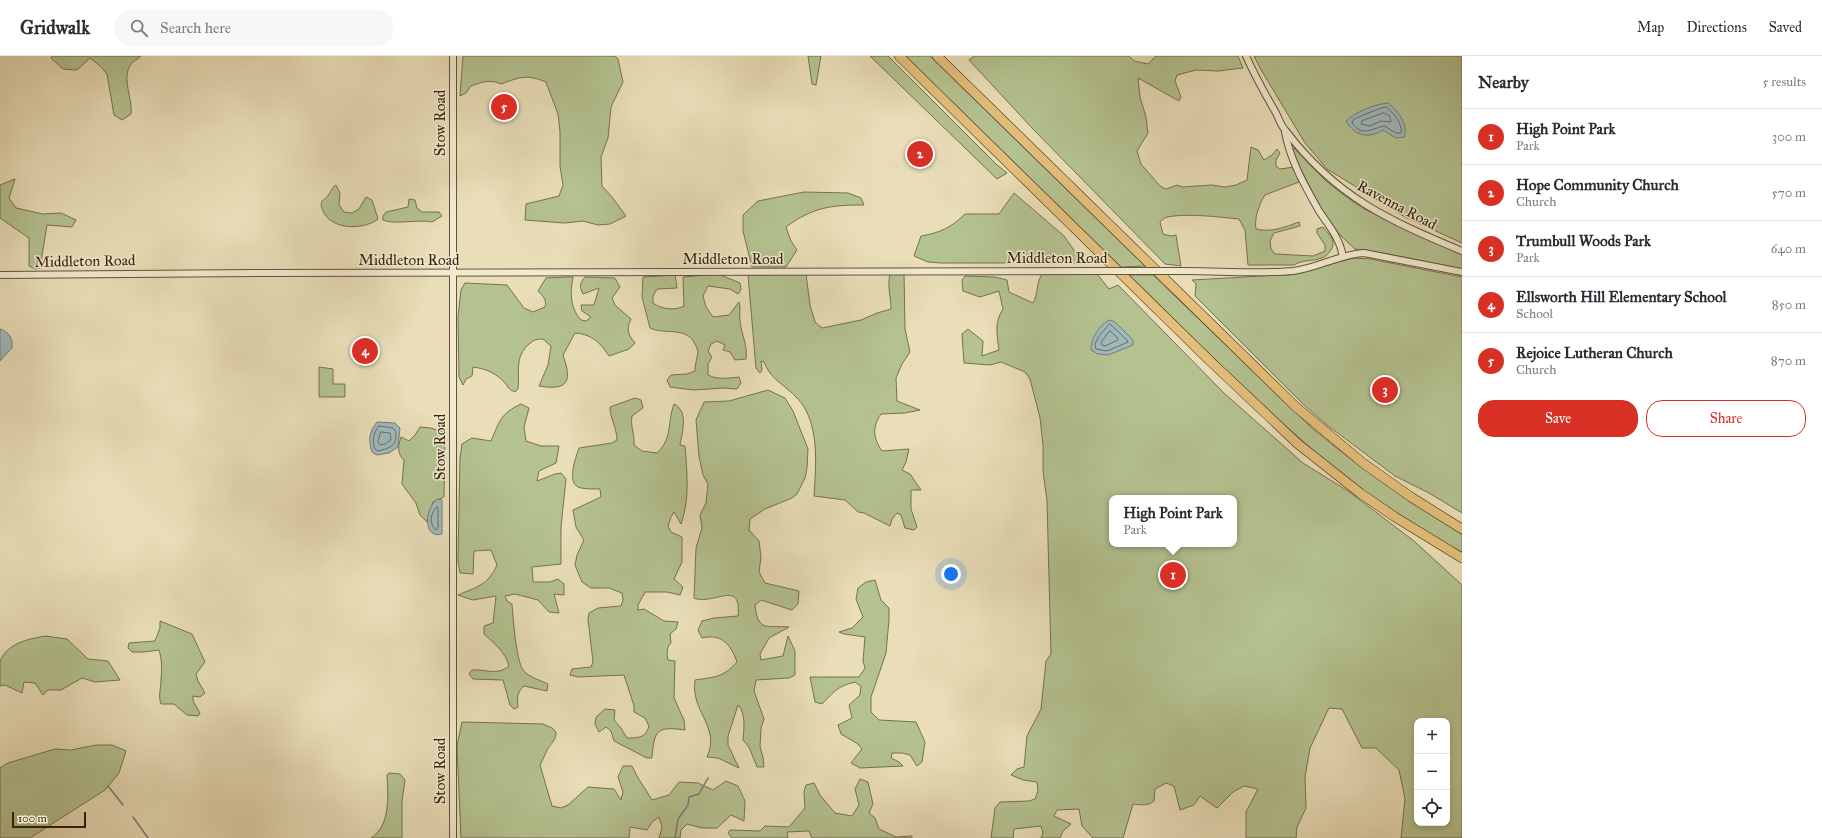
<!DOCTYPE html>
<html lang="en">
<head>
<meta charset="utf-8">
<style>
	:root { --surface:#fff; --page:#f7f7f7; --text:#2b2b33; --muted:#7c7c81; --line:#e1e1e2; --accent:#d93025 }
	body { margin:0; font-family:"IM FELL Great Primer",serif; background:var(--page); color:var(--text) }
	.controls { position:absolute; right:12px; bottom:12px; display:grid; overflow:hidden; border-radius:8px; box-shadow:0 2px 6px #0003 }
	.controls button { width:36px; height:36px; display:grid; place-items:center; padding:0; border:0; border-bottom:1px solid var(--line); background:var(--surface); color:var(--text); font:20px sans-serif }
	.scale { position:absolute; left:12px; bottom:10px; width:74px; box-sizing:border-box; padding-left:4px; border:2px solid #38230a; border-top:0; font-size:11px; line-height:14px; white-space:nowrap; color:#38230a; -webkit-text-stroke:3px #f1ead1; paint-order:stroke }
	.you { position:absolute; left:951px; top:518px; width:14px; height:14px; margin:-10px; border:3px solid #fff; border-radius:50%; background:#1a73e8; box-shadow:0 0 0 6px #1a73e833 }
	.badge { display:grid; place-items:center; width:26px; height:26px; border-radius:50%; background:var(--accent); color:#fff; font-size:13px; font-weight:700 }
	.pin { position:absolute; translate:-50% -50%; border:2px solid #fff; box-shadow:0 1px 4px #0006 }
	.popup { position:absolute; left:1109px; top:439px; width:128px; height:52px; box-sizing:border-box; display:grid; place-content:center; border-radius:8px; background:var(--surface); filter:drop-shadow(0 1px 3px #0005); font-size:13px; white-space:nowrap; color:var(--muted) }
	.popup b { font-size:15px; color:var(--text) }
	.popup::after { content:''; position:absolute; left:50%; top:100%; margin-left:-8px; border:8px solid transparent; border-top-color:var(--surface) }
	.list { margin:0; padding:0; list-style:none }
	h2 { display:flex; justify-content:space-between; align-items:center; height:52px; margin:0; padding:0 16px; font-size:17px }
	h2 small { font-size:13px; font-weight:400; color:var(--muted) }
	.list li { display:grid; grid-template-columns:26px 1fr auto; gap:12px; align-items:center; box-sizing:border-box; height:56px; padding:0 16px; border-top:1px solid var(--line) }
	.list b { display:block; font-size:15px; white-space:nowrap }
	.list p { margin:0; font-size:13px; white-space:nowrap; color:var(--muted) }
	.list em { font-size:13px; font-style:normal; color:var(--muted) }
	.actions { display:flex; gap:8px; padding:12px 16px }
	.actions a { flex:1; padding:9px 0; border:1px solid var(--accent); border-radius:16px; text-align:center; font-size:14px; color:var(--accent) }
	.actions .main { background:var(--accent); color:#fff }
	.icon { flex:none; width:22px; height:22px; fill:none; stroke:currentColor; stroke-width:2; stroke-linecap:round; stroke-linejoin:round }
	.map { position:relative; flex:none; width:1462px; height:782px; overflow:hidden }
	header { display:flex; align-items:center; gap:24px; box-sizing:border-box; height:56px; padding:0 20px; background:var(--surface); border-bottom:1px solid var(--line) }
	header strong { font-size:19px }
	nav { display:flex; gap:22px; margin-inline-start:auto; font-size:14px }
	.search { width:280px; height:36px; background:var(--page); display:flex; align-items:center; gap:10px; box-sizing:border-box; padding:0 14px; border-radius:22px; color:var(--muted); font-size:15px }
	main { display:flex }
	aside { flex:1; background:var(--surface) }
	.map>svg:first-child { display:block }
	.green { fill:#b4c290; stroke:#76724d; fill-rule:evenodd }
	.water { fill:#9fb9bc; stroke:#767d75 }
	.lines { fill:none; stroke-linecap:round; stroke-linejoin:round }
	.shore { stroke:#6c6e63; stroke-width:1 }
	.stream { stroke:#767d75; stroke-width:1.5 }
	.minor-casing { stroke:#645236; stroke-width:8 }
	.highway-casing { stroke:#38230a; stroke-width:10 }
	.minor { stroke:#f1ead1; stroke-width:6 }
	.highway { stroke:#e4bf7c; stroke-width:9 }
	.minor-bridge-casing { stroke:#645236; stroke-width:8; stroke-linecap:butt }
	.minor-bridge { stroke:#f1ead1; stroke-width:6 }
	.labels { text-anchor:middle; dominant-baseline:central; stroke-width:3; stroke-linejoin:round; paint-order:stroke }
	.street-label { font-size:15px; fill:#38230a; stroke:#f1ead1 }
</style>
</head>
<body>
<header>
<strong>Gridwalk</strong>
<div class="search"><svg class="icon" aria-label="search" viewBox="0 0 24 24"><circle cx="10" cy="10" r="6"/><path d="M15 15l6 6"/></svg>Search here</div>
<nav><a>Map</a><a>Directions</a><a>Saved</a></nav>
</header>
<main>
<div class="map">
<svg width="1462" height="782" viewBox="0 0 1462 782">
	<rect width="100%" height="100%" fill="#e9deb8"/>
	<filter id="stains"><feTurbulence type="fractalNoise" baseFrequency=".005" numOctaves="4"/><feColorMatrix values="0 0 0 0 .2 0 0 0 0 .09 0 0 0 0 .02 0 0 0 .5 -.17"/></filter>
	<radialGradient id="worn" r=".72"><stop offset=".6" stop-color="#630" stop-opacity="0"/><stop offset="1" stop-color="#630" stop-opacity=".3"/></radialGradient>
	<g class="green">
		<path d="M52 0H141C138 3 133 5 131 8 121 22 133 43 131 58L122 64 114 59 107 18 100 10 90 2 77 14 63 13 51 2Z"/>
		<path d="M463 0H615L618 3 623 26 611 51 608 82 601 101 602 130 612 141 626 160 610 168 598 169 583 165 565 167 525 164 526 148 559 140 563 129 560 110V76L558 58 546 26C527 18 520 21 501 28 490 23 482 26 471 30L466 37 460 40Z"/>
		<path d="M808 0H821L816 29 812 28Z"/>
		<path d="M870 0H888L996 108 1007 117 997 123Z"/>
		<path d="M905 0H930L1145 210 1121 211Z"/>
		<path d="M974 0H1129L1134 5 1148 8 1156 0H1238L1243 12 1218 15 1196 14 1177 19 1175 25 1181 41 1179 45 1138 22 1140 41 1146 61 1148 77 1137 95 1141 108 1160 130 1166 133 1177 129 1183 131 1212 129 1225 131 1236 129 1247 124 1251 91 1258 94 1264 104 1272 99 1277 93 1280 97 1276 104V110L1280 113 1294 111 1299 126 1265 139C1259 148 1254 163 1256 173 1271 177 1285 171 1299 166L1300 170 1274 177 1270 185 1271 193 1275 198 1313 200 1325 195V189L1317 177V173L1323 171C1328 177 1336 184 1332 192 1324 209 1306 201 1294 209H1248L1245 174 1239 163C1219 161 1187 157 1167 161 1164 162 1162 164 1160 166L1163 178 1171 180 1176 179 1181 210 1165 208 1033 73 969 4Z"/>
		<path d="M1254 0H1462V187L1405 161 1327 113 1305 87 1260 12Z"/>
		<path d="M1294 92 1326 125 1344 139 1364 153 1462 198V213L1383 197 1355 193 1340 179 1321 153 1295 102 1292 94Z"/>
		<path d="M15 123 9 142 16 152 43 158 61 157 76 164 72 171 47 169 40 212 35 213 29 210V182L0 162V129Z"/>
		<path d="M336 129 340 137 339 149 344 156 352 157 359 153 366 141 372 144 378 163C364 174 333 174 324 157 322 153 320 149 322 145 324 143 328 141 329 138 332 134 332 131 336 129Z"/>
		<path d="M804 136 848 137 861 142 864 149C831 149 813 151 786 171L791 185 797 194 786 211H752L743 175V159L758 145Z"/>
		<path d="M1014 137 1064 180 1083 207H941L928 206 914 200 921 180C940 177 952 171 965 158H999Z"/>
		<path d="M409 143 415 144 417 152 422 156H439L442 160 432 166C419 163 393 169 383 164V160L386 156 408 151Z"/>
		<path d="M1353 202 1373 203 1375 204 1462 221V457L1429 437 1395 420 1327 369 1303 348 1195 240 1196 228 1192 224 1296 218Z"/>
		<path d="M718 218 740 227 741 234 738 238 730 233 708 230 703 240 706 251 713 261 729 259 739 246C741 252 739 258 740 265 741 278 748 289 746 303L735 304 730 296 723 294 725 289 717 285 711 288 708 295 712 301 708 308V319C717 324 729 322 739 321L741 327 737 333 724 332 693 334 670 331 667 324 671 319 687 318 695 315C695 308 697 303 698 296 698 294 696 290 695 288 687 270 664 279 650 272L642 241 643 221 675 219 677 232 657 233 653 240V247C661 253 675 255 684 250L683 221Z"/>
		<path d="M806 218 810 249 815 266 822 272 861 264 877 257 891 253C891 241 887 230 890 218H904L905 273 910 296 902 308 896 322 897 345 920 354 905 357 881 358C872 371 873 382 882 395L909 393 906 406 902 414 910 418 921 434H911V453L917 471 914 474 905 472 901 459 897 457 892 463 890 470 864 457 858 456 845 444 814 440C816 409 820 365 797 342 785 329 770 323 764 306L761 305 762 314 760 317 756 312 748 219Z"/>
		<path d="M1042 218H1097L1109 233 1118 229 1225 338 1303 407 1348 435 1414 485 1462 529V782H1401L1405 743 1399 714 1376 692H1362L1342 653 1329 652 1310 692 1305 721 1306 752 1297 771 1296 782H1246V756L1258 733 1244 730 1233 736 1217 752 1200 740 1194 749 1180 754 1174 730 1166 727 1155 733 1154 745C1148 750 1141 749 1133 748L1123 782H1093L1082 770 1079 753 1057 754 1054 760 1071 768 1063 775 1060 782H1041L1043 777 1041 770 1014 773 1013 782H991L995 752 1000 746 1029 745 1035 743 1038 735 1037 726 1023 724 1011 719 1017 713 1024 711 1027 680 1041 653 1046 605 1051 598 1047 445 1043 415V389L1040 362 1030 323 1025 316 1001 306 990 309 964 307 962 278 968 273 983 285 982 300 999 294C997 278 994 267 1003 253L999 235 980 241 963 235 962 224 965 220 995 221 1007 224 1009 236 1033 247C1039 237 1035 230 1042 218ZM1112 442H1234V488H1112ZM1417 665H1447V767H1417Z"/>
		<path d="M1129 219H1153L1313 373C1360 412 1410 446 1462 478V496C1332 430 1232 318 1129 219Z"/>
		<path d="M567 221H573C570 237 570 252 581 264L586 265 591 261 582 255 581 249H594L599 232 583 238C579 230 580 227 585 221L615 222 620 231 612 242 615 249 631 263C626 273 628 279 635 287L629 293 609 300C600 286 591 278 575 277L563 299C572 325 569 335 539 330L548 309 551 290 543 283C536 283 534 284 529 288 514 301 520 316 518 333L515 336C510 334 509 333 506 328 496 317 487 313 473 311L472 320 466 323 463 329 459 321 458 261 461 234 465 227 507 229 524 252 533 256 545 251C547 244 543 240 538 235L546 222Z"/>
		<path d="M319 311 333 313V328H345V341H319Z"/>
		<path d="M768 334 785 342 793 355 808 393 807 412 805 422 797 438 792 442 765 453 750 463 749 474 759 485 761 501 759 516 765 527 799 535 798 548 792 554 761 544 755 549C758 577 767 569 789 571L769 582 760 598 761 604 783 600 788 580 795 595V619L789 622 756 624 754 635 764 663 761 672 760 691 763 701 764 711H757L749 691 743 684C744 673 746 657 738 649L728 680V689L739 712 718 702 707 701C719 675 698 660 695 637 694 633 695 628 695 624 714 621 723 622 737 606 731 589 722 577 702 582L698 574 702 565 714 562 738 560C742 522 713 550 694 542L696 492 702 472 700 459 706 447 708 428 703 419 699 401 696 364 704 346 729 345Z"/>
		<path d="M635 342 641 344 643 352 632 360C630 370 635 379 634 389L642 395 657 397C673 382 667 367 674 348 689 355 682 377 680 389L685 390C687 416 690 443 681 468L674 456 671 461 668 470 671 476 682 481V506L674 523 683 531 680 539 667 536H645L638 549V554L644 553 664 565 678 566 676 573 670 578 671 587C666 592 667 598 668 604L675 605 674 642 684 664 685 674C657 670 654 674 652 702H647L614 685 611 675 606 671 599 676 595 668 596 661 605 653 615 654 614 664 621 672 627 682C638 682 646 682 649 670L645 662 634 656V650L624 619 578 621 570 619 572 613 591 611 593 606 588 563 589 557 598 552 621 550 623 544 622 537 609 532H591L582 526 575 509 577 499 584 484 576 471 573 454 601 441 600 433C594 433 587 433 581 432 565 429 576 401 579 392L612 387 617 384C617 373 610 362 610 351Z"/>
		<path d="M521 348 529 352 524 371 526 385 541 390H559L556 407 539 415 537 425 555 418 561 417 566 423 561 471V508L532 511 533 526H550L558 523 564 528V539L554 538 559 557 549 556 538 544 515 538 505 540 507 545 512 548C513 561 516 604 523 614 528 621 540 624 548 628L547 635 524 630C517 636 517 642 518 651L514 653 510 649 503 624 473 623 469 618 472 614C486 613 497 620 509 610 506 597 494 587 484 578V570L493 567 496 540 473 544 458 539C477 531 488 529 497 509L491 494 474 495 473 518 460 517 458 505 460 403 462 388 472 382 491 385C499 366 501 357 521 348Z"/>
		<path d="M420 371 431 372 445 377 444 441 433 446 427 464 428 467 420 459 416 447 402 428 404 404C397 398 398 390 401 381L409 385 415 379Z"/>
		<path d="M875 524 881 544 889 552V564L886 597 871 641V656L879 664 916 666 925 686 922 706 917 710 910 699 902 697H892L891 702 899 706 903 710 860 712 851 707 862 693 858 688 841 678 838 669 852 662 849 649 860 639 861 630 855 626C836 631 835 635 822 648L815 646 810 621H859L865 612 863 605 865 581 844 578 839 576 852 572 863 561 856 543 858 532 866 526Z"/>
		<path d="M160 565 192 578 205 606 196 618 198 625 205 637 200 641 193 640V645L200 657 198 660 187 659 174 648H161C158 640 161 632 161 623 162 613 162 604 159 594L144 596H132L128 592 129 587 155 585 160 572Z"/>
		<path d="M45 580 67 583 88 603 108 605 120 624 95 626 82 622 61 634H48L43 639 35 627 24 626 22 637 5 629 0 630C0 623 0 611 0 605 8 587 28 583 45 580Z"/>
		<path d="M462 666 543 668 552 672 556 676C556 685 551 687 547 694 545 699 543 703 540 709L552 750 561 752 568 749 588 731 614 733 621 744 623 736 618 721 623 710H632C637 722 645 732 652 744L669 739 679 726 698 727 713 734 726 725 738 730 745 745 744 765 731 759 717 772H702L687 768 681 774 680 782H659L662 771 659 761 652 766 647 774 630 771 629 782H461L457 690Z"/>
		<path d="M96 689H112L126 695 119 717 105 734 30 782H0V712L8 707 55 693 71 694Z"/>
		<path d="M389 717 400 718 405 724 402 745V782H371C391 769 388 740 387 719Z"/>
		<path d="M860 723 868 726 873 748 869 757 875 762 879 773 896 781 912 780V782H812L809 775 787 776 788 782H732L728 777 730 774 760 775 765 770 789 771 805 752 804 736 806 729 814 727 820 739 835 757 852 760 859 749 855 733Z"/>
	</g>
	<g class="water">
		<path d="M1388 47C1397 54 1409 68 1404 81L1396 82 1383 74C1368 83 1355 80 1346 65 1356 56 1374 48 1388 47Z"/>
		<path d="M1110 264 1115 266 1131 282 1133 285V289L1108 299 1098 298 1091 294C1090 284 1100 267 1110 264Z"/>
		<path d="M0 273C9 276 13 282 12 292L0 305Z"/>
		<path d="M377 366 395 367 400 372 398 391 389 397 377 399 372 396C368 384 369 376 377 366Z"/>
		<path d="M438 443 442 444V478C422 484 425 450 438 443Z"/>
	</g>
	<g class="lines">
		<g class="shore">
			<path d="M1386 51C1393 56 1403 68 1401 77H1396L1384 70C1371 73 1362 81 1352 67L1354 63 1376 54Z"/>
			<path d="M1384 57 1390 60 1391 66 1381 65 1370 70 1361 68 1362 65Z"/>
			<path d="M1110 268 1127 284 1128 286 1107 295 1096 293 1095 288 1099 280Z"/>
			<path d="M1110 275 1117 281 1118 284 1105 290 1102 289 1101 287Z"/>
			<path d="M379 370 393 372C396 375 396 377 396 381 396 391 386 393 378 395L375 393C372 385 373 377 379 370Z"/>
			<path d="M381 376 390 377 391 384 385 388 380 389 378 386Z"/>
			<path d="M437 451 438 453V472L436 474C429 469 430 456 437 451Z"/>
		</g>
		<g class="stream">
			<path d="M108 730 123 749"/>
			<path d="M133 761 148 782"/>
			<path d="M675 782 678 763 688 749 689 741 699 738 708 722"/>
		</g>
		<defs>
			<g id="minor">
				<path d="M1246 0C1255 20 1265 38 1276 57 1279 63 1281 70 1286 75 1336 141 1388 164 1462 195"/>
				<path d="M1285 76C1290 104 1305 130 1319 155 1329 170 1340 182 1343 201"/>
				<path d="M1185 215C1221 215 1258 218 1293 215 1318 212 1340 198 1364 197L1462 216"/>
				<path d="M0 219 258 217 1092 215"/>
				<path d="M453 782V0"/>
			</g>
			<g id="highway">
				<path d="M899 0 1209 304 1298 388 1360 437 1395 461 1462 502"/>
				<path d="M937 0 1296 351 1363 407 1411 441 1462 473"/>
			</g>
		</defs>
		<use href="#minor" class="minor-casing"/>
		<use href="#highway" class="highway-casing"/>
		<use href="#minor" class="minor"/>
		<use href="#highway" class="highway"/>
		<defs>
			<path id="minor-bridge" d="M1092 215H1185"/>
		</defs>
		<use href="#minor-bridge" class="minor-bridge-casing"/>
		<use href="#minor-bridge" class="minor-bridge"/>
	</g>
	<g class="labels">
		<g class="street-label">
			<text transform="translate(440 67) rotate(-90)">Stow Road</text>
			<text transform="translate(1397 149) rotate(28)">Ravenna Road</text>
			<text x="1057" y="202">Middleton Road</text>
			<text x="733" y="203">Middleton Road</text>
			<text x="409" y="204">Middleton Road</text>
			<text transform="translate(85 205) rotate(-1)">Middleton Road</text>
			<text transform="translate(440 391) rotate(-90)">Stow Road</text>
			<text transform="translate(440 715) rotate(-90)">Stow Road</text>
		</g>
	</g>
	<rect width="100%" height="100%" filter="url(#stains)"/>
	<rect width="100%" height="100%" fill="url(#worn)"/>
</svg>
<div class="controls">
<button>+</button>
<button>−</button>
<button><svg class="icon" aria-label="locate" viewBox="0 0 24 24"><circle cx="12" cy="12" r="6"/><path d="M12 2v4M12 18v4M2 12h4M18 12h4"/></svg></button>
</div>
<div class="scale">100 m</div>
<div class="you"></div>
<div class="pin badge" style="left:1173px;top:519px">1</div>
<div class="popup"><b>High Point Park</b>Park</div>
<div class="pin badge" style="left:920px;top:98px">2</div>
<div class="pin badge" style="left:1385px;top:334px">3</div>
<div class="pin badge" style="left:365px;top:295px">4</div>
<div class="pin badge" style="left:504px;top:51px">5</div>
</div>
<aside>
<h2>Nearby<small>5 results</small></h2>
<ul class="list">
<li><span class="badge">1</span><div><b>High Point Park</b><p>Park</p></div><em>300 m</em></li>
<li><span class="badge">2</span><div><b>Hope Community Church</b><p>Church</p></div><em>570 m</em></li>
<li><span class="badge">3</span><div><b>Trumbull Woods Park</b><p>Park</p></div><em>640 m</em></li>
<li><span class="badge">4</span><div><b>Ellsworth Hill Elementary School</b><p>School</p></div><em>850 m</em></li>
<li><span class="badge">5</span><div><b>Rejoice Lutheran Church</b><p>Church</p></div><em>870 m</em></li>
</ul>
<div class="actions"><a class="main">Save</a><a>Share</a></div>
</aside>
</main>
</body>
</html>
